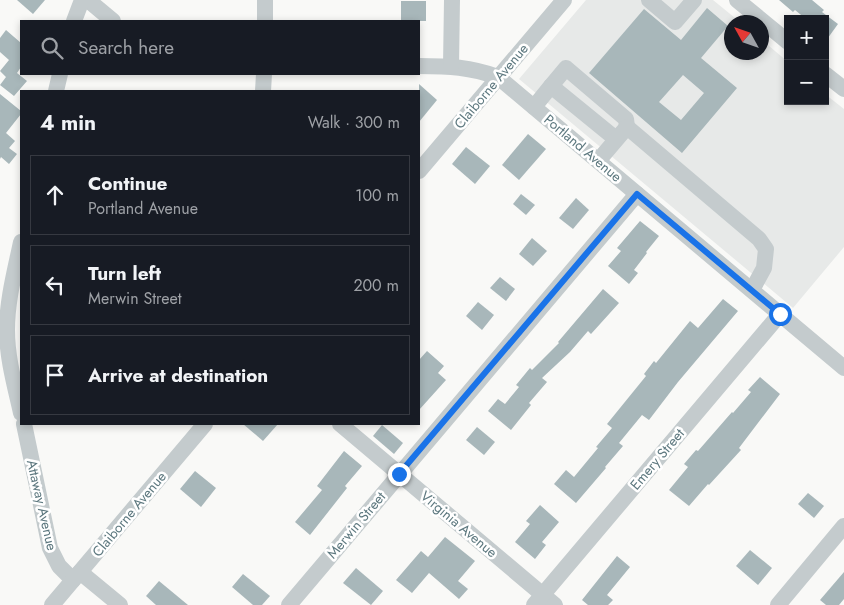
<!DOCTYPE html>
<html lang="en">
<head>
<meta charset="utf-8">
<style>
	:root { --surface:#171b24; --page:#242831; --text:#f1f3f6; --muted:#9ea1a6; --line:#363941 }
	body { margin:0; font-family:Jost,sans-serif; background:var(--page); color:var(--text) }
	.controls { position:absolute; right:15px; top:15px; display:grid; overflow:hidden; border-radius:0px; box-shadow:0 2px 8px #0003 }
	.controls button { width:45px; height:45px; display:grid; place-items:center; padding:0; border:0; border-bottom:1px solid var(--line); background:var(--surface); color:var(--text); font:25px sans-serif }
	.compass { position:absolute; left:724px; top:15px; width:45px; height:45px; border-radius:50%; background:var(--surface); box-shadow:0 2px 8px #0003; rotate:310deg }
	.stop { position:absolute; width:15px; height:15px; margin:-11px; border:4px solid #1a73e8; border-radius:50%; background:#fff }
	.stop.end { background:#1a73e8; border-color:#fff; box-shadow:0 1px 5px #0008 }
	.list { margin:0; padding:0; list-style:none }
	h2 { display:flex; justify-content:space-between; align-items:center; height:65px; margin:0; padding:0 20px; font-size:21px }
	h2 small { font-size:16px; font-weight:400; color:var(--muted) }
	.list li { display:grid; grid-template-columns:32px 1fr auto; gap:15px; align-items:center; box-sizing:border-box; height:80px; margin:0 10px 10px; padding:0 10px; border:1px solid var(--line); border-radius:0px }
	.list b { display:block; font-size:19px; white-space:nowrap }
	.list p { margin:0; font-size:16px; white-space:nowrap; color:var(--muted) }
	.list em { font-size:16px; font-style:normal; color:var(--muted) }
	.icon { flex:none; width:28px; height:28px; fill:none; stroke:currentColor; stroke-width:2; stroke-linecap:round; stroke-linejoin:round }
	.map { position:relative; flex:none; width:844px; height:605px; overflow:hidden }
	.search { position:absolute; background:var(--surface); box-shadow:0 2px 8px #0003; left:20px; top:20px; width:400px; height:55px; display:flex; align-items:center; gap:12px; box-sizing:border-box; padding:0 18px; border-radius:0px; color:var(--muted); font-size:19px }
	.panel { position:absolute; background:var(--surface); box-shadow:0 2px 8px #0003; left:20px; top:90px; width:400px; height:335px; border-radius:0px }
	.map>svg:first-child { display:block }
	.built { fill:#e7e9e8 }
	.building { fill:#a8b7ba; fill-rule:evenodd }
	.lines { fill:none; stroke-linecap:round; stroke-linejoin:round }
	.minor { stroke:#c4cbcd; stroke-width:16 }
	.route { stroke:#1a73e8; stroke-width:6 }
	.labels { text-anchor:middle; dominant-baseline:central; stroke-width:5; stroke-linejoin:round; paint-order:stroke }
	.street-label { font-size:14px; fill:#5d787f; stroke:#fff }
</style>
</head>
<body>
<div class="map">
<svg width="844" height="605" viewBox="0 0 844 605">
	<rect width="100%" height="100%" fill="#f9f9f7"/>
	<path class="built" d="M586 0H713L740 22H732V52H762V40L788 62V101H825V94L844 109V247L793 308 519 79Z"/>
	<g class="building">
		<path d="M17 0H45L33 14Z"/>
		<path d="M779 0H812L824 10 822 12 838 24 825 42V19H806L795 10 793 12Z"/>
		<rect x="401" y="1" width="25" height="20"/>
		<path d="M707 8 728 26 701 58 737 88 682 153 589 73 644 9 681 40ZM683 75 704 93 681 120 659 102Z"/>
		<path d="M6 30 21 43V67L17 73 27 81 14 96 0 85 6 77 0 71 9 60 0 52V38Z"/>
		<path d="M419 84 437 100 419 122Z"/>
		<path d="M0 94 21 111V114L6 133 15 141 9 148 17 154 9 164 1 157 0 159Z"/>
		<path d="M528 134 546 149 519 180 502 165Z"/>
		<path d="M466 147 490 166 475 184 452 164Z"/>
		<path d="M521 194 535 205 526 215 513 204Z"/>
		<path d="M576 198 589 210 573 229 559 218Z"/>
		<path d="M640 221 659 236 646 252 647 253 634 270 638 273 629 284 608 266 621 251 617 248Z"/>
		<path d="M532 238 547 251 533 266 519 254Z"/>
		<path d="M500 277 515 289 506 301 490 288Z"/>
		<path d="M603 289 619 303 591 334 588 331 570 352 542 378 547 382 529 403 531 405 511 430 488 411 498 399 505 404 519 387 516 385 530 368 532 370 559 343 558 342Z"/>
		<path d="M723 299 738 311 678 382 649 420 642 415 619 443 623 446 605 467 606 468 576 503 554 484 566 470 574 477 598 448 596 447 612 428 607 424 646 376 644 374 654 361 656 363 690 321 698 328Z"/>
		<path d="M478 302 494 315 482 330 466 316Z"/>
		<path d="M427 351 444 366 438 373 446 380 419 410V360Z"/>
		<path d="M760 377 780 394 739 448 741 450 709 485 708 484 689 506 669 490 688 467 684 464 696 450 698 451 732 412 733 413 751 392 748 390Z"/>
		<path d="M243 424H278L263 441Z"/>
		<path d="M382 425 403 443 394 454 373 436Z"/>
		<path d="M477 427 495 442 484 455 466 440Z"/>
		<path d="M344 451 362 466 345 486 347 488 310 535 295 522 322 490 317 486Z"/>
		<path d="M195 471 216 488 201 507 180 489Z"/>
		<path d="M808 493 824 506 814 518 798 504Z"/>
		<path d="M540 505 559 522 542 542 546 545 535 559 515 542 530 524 526 521Z"/>
		<path d="M445 537 475 561 458 581 468 589 459 599 429 573 412 593 396 580 421 551 428 557Z"/>
		<path d="M750 550 772 568 758 585 736 566Z"/>
		<path d="M617 556 630 567 607 595 613 600 608 605H588L582 600Z"/>
		<path d="M356 568 383 591 371 605 343 583Z"/>
		<path d="M844 572V599L839 605H826L820 600Z"/>
		<path d="M243 574 270 596 262 605H253L232 587Z"/>
		<path d="M159 581 188 605H156L146 596Z"/>
	</g>
	<g class="lines">
		<g class="minor">
			<path d="M88 0 113 21"/>
			<path d="M649 0 675 22 694 0"/>
			<path d="M737 0 788 42"/>
			<path d="M74 21 82 0"/>
			<path d="M265 21V0"/>
			<path d="M419 66C449 66 470 67 498 77L844 368"/>
			<path d="M451 66 452 0"/>
			<path d="M825 74 844 89"/>
			<path d="M551 86 566 68 626 119 627 127"/>
			<path d="M56 91 60 74"/>
			<path d="M263 91 264 74"/>
			<path d="M534 107 551 86 616 139"/>
			<path d="M598 161 627 127 759 239 766 249 764 268 752 290"/>
			<path d="M419 171 564 0"/>
			<path d="M21 242C15 271 7 300 7 330 7 358 15 386 21 413"/>
			<path d="M24 424 50 548 59 566 73 580"/>
			<path d="M340 424 555 605"/>
			<path d="M80 572 120 605"/>
			<path d="M52 605 205 424"/>
			<path d="M289 605 637 194"/>
			<path d="M534 605 780 314"/>
			<path d="M778 605 844 526"/>
		</g>
	</g>
	<g class="lines">
		<path class="route" d="M399 474 637 194 780 314"/>
	</g>
	<g class="labels">
		<g class="street-label">
			<text transform="translate(491 86) rotate(-50)">Claiborne Avenue</text>
			<text transform="translate(583 148) rotate(40)">Portland Avenue</text>
			<text transform="translate(657 459) rotate(-50)">Emery Street</text>
			<text transform="translate(42 505) rotate(77)">Attaway Avenue</text>
			<text transform="translate(129 514) rotate(-50)">Claiborne Avenue</text>
			<text transform="translate(459 524) rotate(40)">Virginia Avenue</text>
			<text transform="translate(356 525) rotate(-50)">Merwin Street</text>
		</g>
	</g>
</svg>
<div class="controls">
<button>+</button>
<button>−</button>
</div>
<svg class="compass" viewBox="-18 -18 36 36"><path d="M0-13l5 13h-10z" fill="#e53935"/><path d="M0 13l5-13h-10z" fill="#9ea1a6"/></svg>
<div class="stop" style="left:780px;top:314px"></div>
<div class="stop end" style="left:399px;top:474px"></div>
<div class="search"><svg class="icon" aria-label="search" viewBox="0 0 24 24"><circle cx="10" cy="10" r="6"/><path d="M15 15l6 6"/></svg>Search here</div>
<section class="panel">
<h2>4 min<small>Walk · 300 m</small></h2>
<ul class="list">
<li><svg class="icon" aria-label="ahead" viewBox="0 0 24 24"><path d="M12 20V5M6 11l6-6 6 6"/></svg><div><b>Continue</b><p>Portland Avenue</p></div><em>100 m</em></li>
<li><svg class="icon" aria-label="left" viewBox="0 0 24 24"><path d="M17 20v-9H6M10 6l-5 5 5 5"/></svg><div><b>Turn left</b><p>Merwin Street</p></div><em>200 m</em></li>
<li><svg class="icon" aria-label="arrive" viewBox="0 0 24 24"><path d="M6 21V4h12l-3 4 3 4H6"/></svg><div><b>Arrive at destination</b></div></li>
</ul>
</section>
</div>
</body>
</html>
